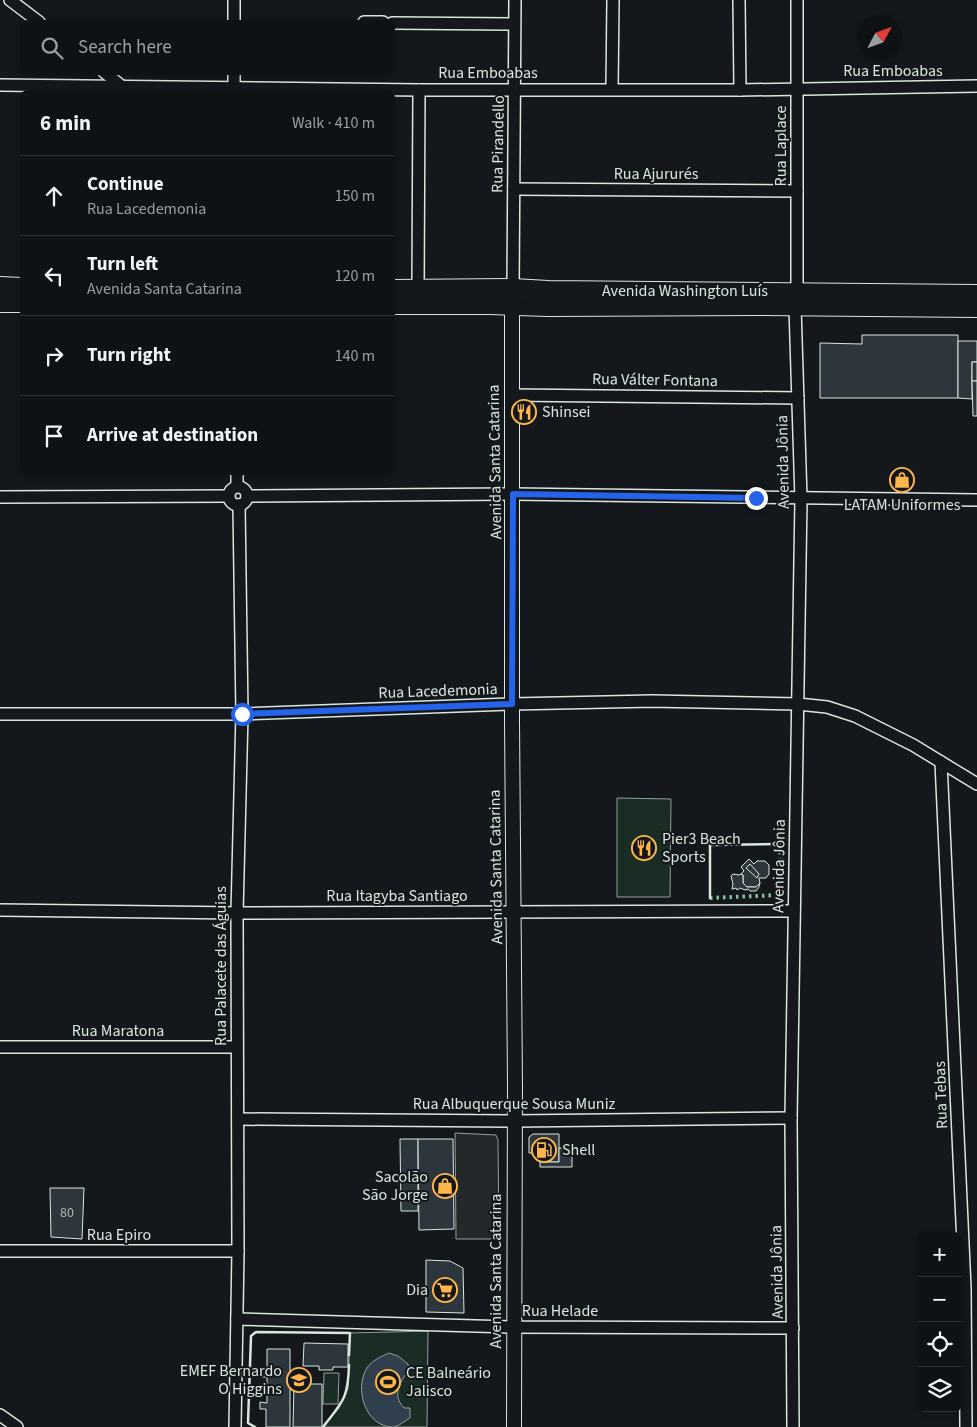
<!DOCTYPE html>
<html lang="en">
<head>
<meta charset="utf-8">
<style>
	:root { --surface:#0f1215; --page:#181b1e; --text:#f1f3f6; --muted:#9b9ea0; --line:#2f3234 }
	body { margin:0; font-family:"Source Sans 3",sans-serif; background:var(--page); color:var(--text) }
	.controls { position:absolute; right:15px; bottom:15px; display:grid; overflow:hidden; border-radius:8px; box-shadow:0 2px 8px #0003 }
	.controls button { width:45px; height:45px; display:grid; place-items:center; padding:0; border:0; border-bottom:1px solid var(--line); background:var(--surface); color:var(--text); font:25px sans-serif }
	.compass { position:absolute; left:857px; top:15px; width:45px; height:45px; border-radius:50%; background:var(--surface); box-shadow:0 2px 8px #0003; rotate:49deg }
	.stop { position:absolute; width:15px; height:15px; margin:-11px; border:4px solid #2563eb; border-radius:50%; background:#fff }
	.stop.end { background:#2563eb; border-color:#fff; box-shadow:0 1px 5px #0008 }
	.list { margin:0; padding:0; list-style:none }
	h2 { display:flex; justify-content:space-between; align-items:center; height:65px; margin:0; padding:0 20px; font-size:21px }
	h2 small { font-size:16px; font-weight:400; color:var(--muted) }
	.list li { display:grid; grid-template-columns:32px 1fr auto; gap:15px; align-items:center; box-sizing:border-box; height:80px; padding:0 20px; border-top:1px solid var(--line) }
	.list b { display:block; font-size:19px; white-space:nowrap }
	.list p { margin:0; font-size:16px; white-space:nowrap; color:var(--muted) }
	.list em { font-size:16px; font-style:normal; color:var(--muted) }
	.icon { flex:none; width:28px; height:28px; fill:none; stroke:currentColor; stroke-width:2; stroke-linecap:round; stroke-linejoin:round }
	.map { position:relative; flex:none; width:977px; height:1427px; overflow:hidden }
	.search { position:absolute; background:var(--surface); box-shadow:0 2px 8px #0003; left:20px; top:20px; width:375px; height:55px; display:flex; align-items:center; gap:12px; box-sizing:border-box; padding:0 18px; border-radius:8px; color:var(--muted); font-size:19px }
	.panel { position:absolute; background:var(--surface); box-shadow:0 2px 8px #0003; left:20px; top:90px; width:375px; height:385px; border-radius:8px }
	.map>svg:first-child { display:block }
	.green { fill:#1a2d24; stroke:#939e99 }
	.parking { fill:#24282b; stroke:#939e99 }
	.water { fill:#2f3f4d; stroke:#939e99 }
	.building { fill:#2c363c; stroke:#d8e6dc }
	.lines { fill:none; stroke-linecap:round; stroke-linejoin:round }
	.minor-casing { stroke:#d8e6dc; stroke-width:14 }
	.tertiary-casing { stroke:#d8e6dc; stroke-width:16 }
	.trunk-casing { stroke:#d8e6dc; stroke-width:20 }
	.minor { stroke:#14181c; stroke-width:11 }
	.tertiary { stroke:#14181c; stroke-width:14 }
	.trunk { stroke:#14181c; stroke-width:18 }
	.hedge { stroke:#8ac095; stroke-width:4; stroke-dasharray:2.5 4; stroke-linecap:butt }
	.wall { stroke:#d8e6dc; stroke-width:2.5 }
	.route { stroke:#2563eb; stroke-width:6 }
	.labels { text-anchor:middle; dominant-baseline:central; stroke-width:4; stroke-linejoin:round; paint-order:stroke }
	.number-label { font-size:14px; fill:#adbab4 }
	.street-label { font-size:16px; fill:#d8e6dc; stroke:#14181c }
	.poi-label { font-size:16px; fill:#d8e6dc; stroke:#14181c; text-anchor:start }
</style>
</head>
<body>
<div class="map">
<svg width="977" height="1427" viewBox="0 0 977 1427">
	<rect width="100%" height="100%" fill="#14181c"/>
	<g class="green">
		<path d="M617 798 671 799 670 897H617Z"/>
		<path d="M428 1331 427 1427H323L339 1408 348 1388 350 1333Z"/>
		<path d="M324 1373H339L338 1404H323Z"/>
	</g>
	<path class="parking" d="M455 1133 496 1135 498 1140 499 1239H456Z"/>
	<path class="water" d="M389 1353 398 1356 408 1364 409 1369C401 1382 391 1394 404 1408H410V1418C405 1421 399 1426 393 1427 365 1427 354 1388 367 1368 372 1360 381 1357 389 1353Z"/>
	<g class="building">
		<path d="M862 335H958V398H820V343L862 344Z"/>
		<path d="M958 341H977V362H972V399L958 398Z"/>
		<rect x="972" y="362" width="5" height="19"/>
		<path d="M972 381H977V416H973Z"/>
		<path d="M749 859 754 864 757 861H765L769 865V874L766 878H759L760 883 756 887H747L743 883V875L741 874 744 871 741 867Z"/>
		<path d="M750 864 759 874 757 878 746 868Z"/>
		<path d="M733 874 739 875 741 874 743 875V883L747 887H756L760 883 759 887 756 891H750L748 889 745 890 740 888 737 890 736 888 733 889H732L733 884 731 876Z"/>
		<path d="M533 1134H559V1162H540V1153H529V1137Z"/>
		<path d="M400 1139H418V1211H401Z"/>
		<path d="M418 1139H453L454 1229 419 1230Z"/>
		<path d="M559 1148H572V1167H540V1162H559Z"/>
		<path d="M50 1188H84L82 1239 51 1237Z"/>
		<path d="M426 1260 450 1261 463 1268 464 1313 426 1312Z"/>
		<path d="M304 1343 348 1344V1367H333V1370H319V1366H303Z"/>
		<path d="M267 1349H290V1427H266V1409H260V1402L267 1403V1377H261V1370H267Z"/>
		<path d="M294 1384H322V1427H293Z"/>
	</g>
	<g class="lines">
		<defs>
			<g id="minor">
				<path d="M10 0 39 22"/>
				<path d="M234 0V22"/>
				<path d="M739 0 740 90"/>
				<path d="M364 22H383"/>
				<path d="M392 23 514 24"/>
				<path d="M104 72 124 88"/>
				<path d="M0 85 419 90H740L977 86"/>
				<path d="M612 89 613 0"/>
				<path d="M234 92V72"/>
				<path d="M514 189 797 191"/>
				<path d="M513 288 515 0"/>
				<path d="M418 289 419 90"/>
				<path d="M797 291V0"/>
				<path d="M511 395 798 398"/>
				<path d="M237 472V486"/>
				<circle cx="238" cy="496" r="9"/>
				<path d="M247 496 513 494 977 500"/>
				<path d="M0 497 228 496"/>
				<path d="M0 714H242L512 704 652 701 798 704 827 707 855 716 913 745 977 784"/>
				<path d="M941 762 965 1288 966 1427"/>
				<path d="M0 910 237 913 794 911"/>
				<path d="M0 1047H236"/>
				<path d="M238 1119 514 1121 791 1118"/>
				<path d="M0 1251H238"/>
				<path d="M237 1319 514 1327 793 1328"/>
				<path d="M0 1415 17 1427"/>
				<path d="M235 1427 238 1251 237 913 242 714 239 505"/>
				<path d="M793 1427 791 1118 801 499 795 307"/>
			</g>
			<path id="tertiary" d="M512 306V722L515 1087 514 1427"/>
			<g id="trunk">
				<path d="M0 286 22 287"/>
				<path d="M392 289 513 288 548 290 977 294"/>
				<path d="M0 303H22"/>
				<path d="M392 305H490L548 307 757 306 977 308"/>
			</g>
		</defs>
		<use href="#minor" class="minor-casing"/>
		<use href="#tertiary" class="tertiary-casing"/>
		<use href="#trunk" class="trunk-casing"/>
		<use href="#minor" class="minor"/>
		<use href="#tertiary" class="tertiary"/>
		<use href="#trunk" class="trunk"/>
		<path class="hedge" d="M710 898 779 895 781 893 780 844"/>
		<g class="wall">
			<path d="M710 898V845L780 844"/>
			<path d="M255 1427 248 1423 251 1336 256 1332 350 1333 349 1355"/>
			<path d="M323 1427C343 1401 348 1399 349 1365"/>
		</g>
	</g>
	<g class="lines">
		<path class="route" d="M242 714 512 704 513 494 756 498"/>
	</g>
	<defs>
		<symbol id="restaurant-ring" viewBox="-11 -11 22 22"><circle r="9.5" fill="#14181c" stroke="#ffb74d" stroke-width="1.5"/><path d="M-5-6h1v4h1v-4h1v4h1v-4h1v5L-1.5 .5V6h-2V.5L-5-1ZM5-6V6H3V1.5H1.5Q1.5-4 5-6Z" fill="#ffb74d"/></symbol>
		<symbol id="shop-ring" viewBox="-11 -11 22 22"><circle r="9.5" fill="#14181c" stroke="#ffb74d" stroke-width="1.5"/><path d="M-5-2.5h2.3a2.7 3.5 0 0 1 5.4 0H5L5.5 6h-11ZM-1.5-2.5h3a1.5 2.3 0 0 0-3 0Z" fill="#ffb74d"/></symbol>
		<symbol id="fuel-ring" viewBox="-11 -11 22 22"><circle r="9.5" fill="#14181c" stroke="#ffb74d" stroke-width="1.5"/><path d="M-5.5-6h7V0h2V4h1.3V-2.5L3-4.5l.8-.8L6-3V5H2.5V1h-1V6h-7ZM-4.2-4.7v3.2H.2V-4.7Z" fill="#ffb74d"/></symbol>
		<symbol id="supermarket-ring" viewBox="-11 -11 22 22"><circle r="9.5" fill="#14181c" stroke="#ffb74d" stroke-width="1.5"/><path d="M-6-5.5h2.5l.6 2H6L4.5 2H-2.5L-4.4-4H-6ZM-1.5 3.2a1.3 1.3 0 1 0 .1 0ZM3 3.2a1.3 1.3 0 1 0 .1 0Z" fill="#ffb74d"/></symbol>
		<symbol id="school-ring" viewBox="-11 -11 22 22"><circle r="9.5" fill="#14181c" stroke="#ffb74d" stroke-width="1.5"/><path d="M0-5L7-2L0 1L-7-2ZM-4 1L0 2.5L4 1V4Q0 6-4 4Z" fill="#ffb74d"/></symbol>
		<symbol id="stadium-ring" viewBox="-11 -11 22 22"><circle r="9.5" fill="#14181c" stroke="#ffb74d" stroke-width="1.5"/><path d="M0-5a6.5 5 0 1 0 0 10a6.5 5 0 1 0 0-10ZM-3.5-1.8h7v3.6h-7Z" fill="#ffb74d"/></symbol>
	</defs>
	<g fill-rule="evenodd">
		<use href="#restaurant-ring" x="510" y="398" width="28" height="28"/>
		<use href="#shop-ring" x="888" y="466" width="28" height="28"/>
		<use href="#restaurant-ring" x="630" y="834" width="28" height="28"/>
		<use href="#fuel-ring" x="530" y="1136" width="28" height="28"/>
		<use href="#shop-ring" x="431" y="1172" width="28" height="28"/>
		<use href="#supermarket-ring" x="431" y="1276" width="28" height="28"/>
		<use href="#school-ring" x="285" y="1366" width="28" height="28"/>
		<use href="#stadium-ring" x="374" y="1368" width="28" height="28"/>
	</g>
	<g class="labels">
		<g class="number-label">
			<text x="67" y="1213">80</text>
		</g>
		<g class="street-label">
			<text x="893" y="71">Rua Emboabas</text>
			<text x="488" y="73">Rua Emboabas</text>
			<text transform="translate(498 144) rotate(-89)">Rua Pirandello</text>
			<text transform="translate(781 146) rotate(-90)">Rua Laplace</text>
			<text x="656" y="174">Rua Ajururés</text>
			<text x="685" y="291">Avenida Washington Luís</text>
			<text transform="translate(655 380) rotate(1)">Rua Válter Fontana</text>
			<text transform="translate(495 462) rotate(-91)">Avenida Santa Catarina</text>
			<text transform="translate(783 462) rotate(-91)">Avenida Jônia</text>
			<text transform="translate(438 691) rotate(-2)">Rua Lacedemonia</text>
			<text transform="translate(779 866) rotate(-89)">Avenida Jônia</text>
			<text transform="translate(496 867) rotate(-91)">Avenida Santa Catarina</text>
			<text x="397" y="896">Rua Itagyba Santiago</text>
			<text transform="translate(221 966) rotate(-90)">Rua Palacete das Águias</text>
			<text x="118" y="1031">Rua Maratona</text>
			<text transform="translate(941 1095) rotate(-92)">Rua Tebas</text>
			<text x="514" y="1104">Rua Albuquerque Sousa Muniz</text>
			<text x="119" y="1235">Rua Epiro</text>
			<text transform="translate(496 1271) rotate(-90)">Avenida Santa Catarina</text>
			<text transform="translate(777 1272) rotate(-91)">Avenida Jônia</text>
			<text x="560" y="1311">Rua Helade</text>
		</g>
		<g class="poi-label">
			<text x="542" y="412">Shinsei</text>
			<text x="902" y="505" text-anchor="middle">LATAM Uniformes</text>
			<text x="662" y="839">Pier3 Beach<tspan x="662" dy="18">Sports</tspan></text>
			<text x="562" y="1150">Shell</text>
			<text x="428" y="1177" text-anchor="end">Sacolão<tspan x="428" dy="18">São Jorge</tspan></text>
			<text x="428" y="1290" text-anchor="end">Dia</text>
			<text x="282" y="1371" text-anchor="end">EMEF Bernardo<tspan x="282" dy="18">O Higgins</tspan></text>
			<text x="406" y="1373">CE Balneário<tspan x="406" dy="18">Jalisco</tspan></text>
		</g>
	</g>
</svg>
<div class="controls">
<button>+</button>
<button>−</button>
<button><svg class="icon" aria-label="locate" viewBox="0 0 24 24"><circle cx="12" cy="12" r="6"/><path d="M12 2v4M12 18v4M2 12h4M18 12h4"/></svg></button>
<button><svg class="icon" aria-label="layers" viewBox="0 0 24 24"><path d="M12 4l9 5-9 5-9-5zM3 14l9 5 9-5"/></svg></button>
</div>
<svg class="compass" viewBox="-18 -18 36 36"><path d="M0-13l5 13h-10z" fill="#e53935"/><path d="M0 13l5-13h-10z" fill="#9b9ea0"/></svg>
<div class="stop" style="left:242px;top:714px"></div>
<div class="stop end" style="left:756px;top:498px"></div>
<div class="search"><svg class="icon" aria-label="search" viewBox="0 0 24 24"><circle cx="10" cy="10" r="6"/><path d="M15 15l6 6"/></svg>Search here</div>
<section class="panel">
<h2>6 min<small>Walk · 410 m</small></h2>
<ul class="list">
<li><svg class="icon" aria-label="ahead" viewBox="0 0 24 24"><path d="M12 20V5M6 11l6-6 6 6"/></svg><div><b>Continue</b><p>Rua Lacedemonia</p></div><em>150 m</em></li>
<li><svg class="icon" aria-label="left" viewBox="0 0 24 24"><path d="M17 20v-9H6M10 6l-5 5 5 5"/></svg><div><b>Turn left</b><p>Avenida Santa Catarina</p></div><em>120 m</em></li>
<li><svg class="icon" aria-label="right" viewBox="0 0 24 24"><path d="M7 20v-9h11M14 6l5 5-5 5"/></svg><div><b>Turn right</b></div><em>140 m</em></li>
<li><svg class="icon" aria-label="arrive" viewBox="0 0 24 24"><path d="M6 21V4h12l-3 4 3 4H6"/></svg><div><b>Arrive at destination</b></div></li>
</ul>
</section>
</div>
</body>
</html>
